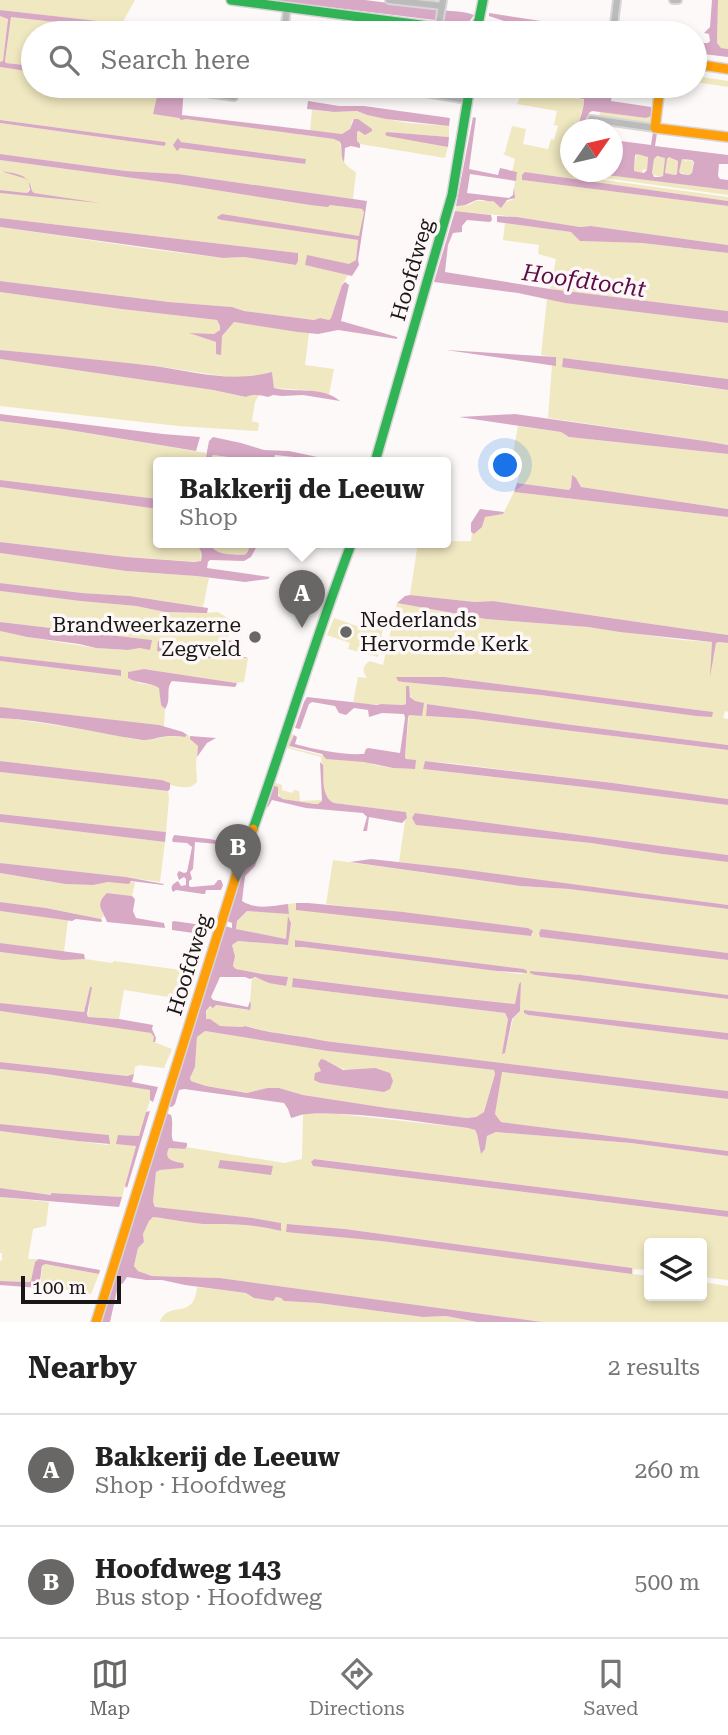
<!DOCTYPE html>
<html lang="en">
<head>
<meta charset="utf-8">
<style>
	:root { --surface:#fff; --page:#f2f2f2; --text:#222; --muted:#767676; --line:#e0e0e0; --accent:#686766 }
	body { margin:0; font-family:"Roboto Serif",serif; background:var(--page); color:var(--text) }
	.controls { position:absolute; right:21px; bottom:21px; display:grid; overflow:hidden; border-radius:7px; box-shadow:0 4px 10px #0003 }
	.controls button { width:63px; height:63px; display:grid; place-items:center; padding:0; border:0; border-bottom:2px solid var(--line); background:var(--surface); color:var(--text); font:35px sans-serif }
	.compass { position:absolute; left:560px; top:119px; width:63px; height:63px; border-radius:50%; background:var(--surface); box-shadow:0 4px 10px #0003; rotate:56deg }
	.scale { position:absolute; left:21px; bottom:18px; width:100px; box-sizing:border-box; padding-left:7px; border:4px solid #191817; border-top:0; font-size:19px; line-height:24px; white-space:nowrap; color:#191817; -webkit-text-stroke:5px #fdf8f7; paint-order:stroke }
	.you { position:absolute; left:506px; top:466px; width:24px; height:24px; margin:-18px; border:5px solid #fff; border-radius:50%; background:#1a73e8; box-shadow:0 0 0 10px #1a73e833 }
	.badge { display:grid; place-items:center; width:46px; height:46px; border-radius:50%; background:var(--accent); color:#fff; font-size:23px; font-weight:700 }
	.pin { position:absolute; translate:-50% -58px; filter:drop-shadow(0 2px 4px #0008) }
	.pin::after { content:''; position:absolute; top:37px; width:24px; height:21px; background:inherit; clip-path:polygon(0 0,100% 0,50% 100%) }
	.popup { position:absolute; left:153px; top:457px; width:298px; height:91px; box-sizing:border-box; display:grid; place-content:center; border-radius:7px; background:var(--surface); filter:drop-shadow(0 2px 5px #0005); font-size:23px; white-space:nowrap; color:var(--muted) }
	.popup b { font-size:26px; color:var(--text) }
	.popup::after { content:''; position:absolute; left:50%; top:100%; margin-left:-14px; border:14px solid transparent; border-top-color:var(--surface) }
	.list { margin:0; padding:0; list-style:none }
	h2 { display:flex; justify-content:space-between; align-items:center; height:91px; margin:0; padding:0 28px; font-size:30px }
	h2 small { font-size:23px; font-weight:400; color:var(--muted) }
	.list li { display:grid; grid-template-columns:46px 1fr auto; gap:21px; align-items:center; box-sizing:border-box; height:112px; padding:0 28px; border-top:2px solid var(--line) }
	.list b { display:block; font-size:26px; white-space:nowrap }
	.list p { margin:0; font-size:23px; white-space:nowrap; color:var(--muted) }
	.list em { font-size:23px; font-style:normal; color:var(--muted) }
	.icon { flex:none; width:38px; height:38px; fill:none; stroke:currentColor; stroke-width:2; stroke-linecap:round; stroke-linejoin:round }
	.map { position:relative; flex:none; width:728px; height:1322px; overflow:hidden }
	.search { position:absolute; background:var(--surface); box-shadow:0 4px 10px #0003; left:21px; right:21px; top:21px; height:77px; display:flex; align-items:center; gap:18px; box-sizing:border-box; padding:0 24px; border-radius:38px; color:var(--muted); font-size:26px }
	.sheet { height:315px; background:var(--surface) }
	nav { display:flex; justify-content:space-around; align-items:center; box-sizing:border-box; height:98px; border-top:2px solid var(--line); background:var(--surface); font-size:19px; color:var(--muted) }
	nav a { display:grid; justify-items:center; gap:4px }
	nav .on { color:var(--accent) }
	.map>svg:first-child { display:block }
	.green { fill:#f0e8c0; fill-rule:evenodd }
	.water { fill:#d8a9c5; fill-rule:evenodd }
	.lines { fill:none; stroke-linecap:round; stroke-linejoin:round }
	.street-casing { stroke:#d7d5d5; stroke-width:10 }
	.fast-casing { stroke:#d7d5d5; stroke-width:12 }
	.slow-casing { stroke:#d7d5d5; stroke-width:12 }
	.street { stroke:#bbb; stroke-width:6 }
	.fast { stroke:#30b455; stroke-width:9 }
	.slow { stroke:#ff9f0a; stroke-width:9 }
	.poi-dot { fill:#686766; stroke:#fdf8f7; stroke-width:2.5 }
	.labels { text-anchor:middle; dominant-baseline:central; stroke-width:7; stroke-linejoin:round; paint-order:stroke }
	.street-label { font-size:21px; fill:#191817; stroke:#fdf8f7 }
	.poi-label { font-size:21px; fill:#191817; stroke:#fdf8f7; text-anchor:start }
	.water-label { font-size:23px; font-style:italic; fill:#5b0e46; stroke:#fdf8f7 }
</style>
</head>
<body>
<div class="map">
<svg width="728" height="1322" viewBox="0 0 728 1322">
	<rect width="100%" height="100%" fill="#fcf9f8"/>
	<g class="green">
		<path d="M0 0H135L121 25 107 22 0 10Z"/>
		<path d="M718 0H728V49L721 48 717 43Z"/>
		<path d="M0 16 8 18 3 62H0Z"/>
		<path d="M11 17 106 28 121 31 120 33H33V66L6 63 5 61Z"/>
		<path d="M0 67 33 72V86H141L155 88 158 92 154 114 334 139 339 142C346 156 337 161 356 172L353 199 178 174 126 171 0 154V123L164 146 166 144 165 142 0 120ZM181 142 305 159V164L179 148Z"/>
		<path d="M695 76 728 81V87L695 82Z"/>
		<path d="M524 89 585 100 577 129 570 130V172L637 178 728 190V195L576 174V176L728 197V201L525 172 522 180 728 206V245L591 226 580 227 517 217 455 211 456 206 469 205 476 201H493L497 205 512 200 515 195 514 187 517 172 512 171 515 159 503 154 505 152 512 126 526 129 523 144 548 149 551 139 554 140 558 126 554 125 557 111 517 104Z"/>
		<path d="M312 110 334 112 357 111 367 115 408 123 449 126V137L387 132 448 147 445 158 360 144 356 142 357 132 371 129 357 119 352 121 350 129 342 134 310 131Z"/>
		<path d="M600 112 646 118 651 113H654L653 121 648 124 599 118Z"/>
		<path d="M636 154H641L643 156V154L647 155 648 157 647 170 643 169 642 173 634 171Z"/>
		<path d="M657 156 658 158 660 156 665 158 663 176 660 177 654 175V177L652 173 654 159Z"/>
		<path d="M669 157 675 158V161L678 159 677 174 675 175 665 173 666 160Z"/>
		<path d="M682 159H685V162L687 160 693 161 692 173 691 175 680 173 679 172Z"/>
		<path d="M0 160 177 184 310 205 328 206 330 205 362 209 364 211 360 236 218 219 358 240 356 260 349 265 307 256 306 265 348 275 342 285 331 318 329 320 320 318 314 320 244 311 232 307 169 302 0 281V227L150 249 223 258 244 257 296 265 298 253 0 218V193L73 199 34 193 32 191 31 185 27 193 0 190V172L8 173 0 171Z"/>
		<path d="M505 223 571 232 581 241 642 243 728 253V311L550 289 556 259 538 254 539 245 503 240Z"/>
		<path d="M0 292 121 309 217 320 220 326V330L214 334H192L216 342V354L222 336 234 322 309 333 305 365 334 369 329 395 305 390 274 388 272 372 248 377H229L156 366 0 350Z"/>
		<path d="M547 299 601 307 728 323V379L563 358 562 366 694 386 728 390V445L705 441 548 418 552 365H556V357L541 355Z"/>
		<path d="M0 359 213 390 246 397 250 395H259L255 402 252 421 259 423 258 431 178 426 0 406Z"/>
		<path d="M0 421 63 429 206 453 205 462H159L158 499 0 480Z"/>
		<path d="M518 426 561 432 569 437 728 454V509L581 487 576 478 572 476 571 487 569 490 517 483 521 468 513 453Z"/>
		<path d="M213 455 265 462H209Z"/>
		<path d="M0 487 158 509 159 542H192L200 548 201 560 200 562 126 557 0 542Z"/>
		<path d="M514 492 728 517V635L493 601 475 602 410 595 418 542 471 541 472 533 474 534 481 527 485 517 503 514Z"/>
		<path d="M209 542H245L247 544 249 549 247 554 244 555C231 554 214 556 209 542Z"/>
		<path d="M0 553 126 571 196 576 209 578 203 607 130 596 82 593 0 583Z"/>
		<path d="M0 591 80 601 136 606 165 612 202 613 218 612 229 619 232 627 224 648 159 641 157 651 209 658H248L244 682 236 683 145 669 129 672 138 683 154 685 160 688 161 705 165 709 164 727 0 707V661L120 676 121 671 0 656V631L27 637 96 648 127 650 140 648 151 640 0 622Z"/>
		<path d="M397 603 486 619 588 627 682 640 713 642 711 667 716 643 719 642 728 643V712L725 711 723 718 728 719V745L565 724 427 704 426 716 474 719 728 750V799L613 783 449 763 425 761 423 769 584 787 728 805V855L415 813 416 825 591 843 662 854 728 862V905L399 862 405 821 407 818 406 812 334 803 330 801 325 796 321 757 287 748 290 735 294 734 289 747 324 756 362 759 374 765 393 768 415 769 405 757 409 715 422 716C417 705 411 698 406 687V704L403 705C386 704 370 705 353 703L358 677 367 678C362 671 362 666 370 661L383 665ZM396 677H445L705 711 696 716 540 695 403 682Z"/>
		<path d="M363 617 383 627 378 657 348 649 350 643 327 635 334 618 357 626Z"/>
		<path d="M0 718 14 719 89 730 139 740H152L167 736 185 737 187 734 198 746 196 764 197 782C190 790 180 787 170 785L169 783 162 780 0 761Z"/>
		<path d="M0 772 168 791 169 798 166 832 0 814Z"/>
		<path d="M272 782 282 785V790L292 793 294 790 299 791 300 801 322 800V801L318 804H314L300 803 281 798 274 787 267 810 264 809Z"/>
		<path d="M0 822 165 842 160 882 126 877 0 863Z"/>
		<path d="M333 860 520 886 569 889 728 909V953L541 930V937L728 960V995L581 975 530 971 535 975 728 999V1033L525 1010 524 1013 528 1015 728 1040V1091L325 1041C298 1035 272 1034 246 1026L243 1027 220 1026 205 1019C206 1012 207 1007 215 1005L247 1010 251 1005 250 1001 252 977 284 986 287 977 262 974 236 969 233 966 235 956 232 945 238 941 288 945 289 918 286 939 235 929 237 921 247 911 289 913 288 904 296 903V909L531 936 533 934 528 928 326 904ZM296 940 524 969 527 972 521 974 497 971 303 947H296ZM294 978 413 993 516 1004 519 984 521 983 520 1011 513 1019 505 1053 503 1054 508 1019 505 1013 292 987Z"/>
		<path d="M0 873 65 884 92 885 108 882H135L132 896 107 893 102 912 104 916 101 919 46 908 0 902Z"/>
		<path d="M0 911 68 920 64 952 0 943Z"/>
		<path d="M0 952 47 958 85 959 112 963 114 961 196 972 187 1000 124 990 119 1019 88 1017 91 987H90L84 1012 0 1003Z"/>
		<path d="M0 1011 151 1033 154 1037V1042L172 1049 164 1068 139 1065 135 1067 134 1074 127 1076 0 1062Z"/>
		<path d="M205 1031 328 1051 494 1070 495 1074 484 1112 476 1117 467 1118 387 1108 303 1095 279 1088H267L247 1093 206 1086 191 1081 190 1078 195 1067 197 1037ZM325 1060C340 1068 343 1072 360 1069L384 1092 320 1083 315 1080V1074L321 1071Z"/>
		<path d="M0 1069 45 1074 151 1090 150 1100 139 1136 118 1135 136 1146 122 1197 52 1193 51 1195 0 1188V1131L108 1145 110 1136 109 1135 0 1124Z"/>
		<path d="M501 1072 728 1099V1151L501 1122 495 1114Z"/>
		<path d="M303 1114H339L468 1128 475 1130 477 1134 481 1153 485 1149 487 1136 496 1132 631 1143 728 1156V1211L324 1160 314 1159 311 1162 313 1166 728 1217V1280L702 1277V1243H649V1270L634 1269 633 1274 649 1276V1296H702V1282L728 1286V1322H542L220 1278 152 1276 138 1271 134 1266 138 1248 144 1242 143 1234 149 1221 153 1217C173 1219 194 1225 214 1224 237 1224 258 1225 280 1231L281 1223 253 1218 156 1208 153 1202 156 1172 160 1170 183 1168V1163C172 1161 163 1160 169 1147L182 1149 186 1147 284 1163 302 1159ZM287 1224 345 1229 632 1268V1273L381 1241Z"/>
		<path d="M0 1197 49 1202 46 1226 33 1229 28 1259H39L35 1262 32 1280 29 1282 0 1281V1261L2 1260V1253H0Z"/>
		<path d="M43 1264H45L99 1274 91 1294 40 1285Z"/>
		<path d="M197 1287 246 1293 254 1298 272 1301 276 1297 281 1298 284 1301 318 1303 422 1317 446 1316 477 1322H160C168 1299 194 1322 197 1287Z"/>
	</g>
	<g class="water">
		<path d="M270 0H365L436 9C448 12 463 10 474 15L469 22 460 23Z"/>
		<path d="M712 0H718L717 43 721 48 728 49V57L695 53V38L698 36 701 43H708L710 41 709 34 704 33 710 27Z"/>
		<path d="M0 10 107 22 106 28 11 17 5 61 6 63 33 66V72L0 67V62L3 61 8 19 0 16Z"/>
		<path d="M489 13 620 33H563L539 27 507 22 489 16Z"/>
		<path d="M141 86H184L182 115 342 134 350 129 354 119H358L372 129V131L365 135 359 131 357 132V141L360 144V148L351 146 345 148 344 162C340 155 343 149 340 142L334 139 186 119 181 120 179 118 153 114 158 92 155 88Z"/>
		<path d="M525 86H561L592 90 595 86H613L611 101 651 107V116L646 118 592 111 589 113 585 129H577C579 122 585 105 584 99L525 90Z"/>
		<path d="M308 101 339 106H364L450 118 449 126 386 119 367 115 357 111 334 112 307 109Z"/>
		<path d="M473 117 476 118 469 169 498 175 500 168 517 172 516 181 470 174 467 193 509 198 513 195 514 187 515 198 507 200 501 208 493 201C487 202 483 199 477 200 468 203 467 206 456 206Z"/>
		<path d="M0 120 165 142 166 144 164 146 0 123Z"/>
		<path d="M387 132 449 137 448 147 387 136 385 134Z"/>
		<path d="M653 132 657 133 655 146 728 155V164H719L718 176 720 179 728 180V190L582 172 615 171 619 153 613 151V140L651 145ZM637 154 648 157 647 170 644 173 634 171 635 155ZM657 156 665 158 663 176 660 177H654L652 173 654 159ZM669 157 678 161 677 174 675 175 665 173 667 159ZM682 159 692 160 694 162 692 173 689 175 681 174 679 172Z"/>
		<path d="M178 138 181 142 306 159 305 164 180 148 177 151 173 145Z"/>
		<path d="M0 154 126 171 178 174 367 201 358 260 359 265 352 276 305 265 307 255 349 264 356 260 358 240 222 220 218 219 217 217 222 214 359 236 364 212 362 209 330 205 328 207 310 205 177 184 0 160Z"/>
		<path d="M0 171C16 174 29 173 32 191L34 193 100 203 0 193V190L27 193 30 190 29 183 27 179Z"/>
		<path d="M525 172 728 201V206L522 180V175Z"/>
		<path d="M455 211 491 215 492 220 490 222 467 220 462 226V232L453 233 448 245 445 272 550 289 728 311V323L565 303 518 293 434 282Z"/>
		<path d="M497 216 517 217 580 227 591 226 728 245V253L642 243 580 241 571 232 497 222Z"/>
		<path d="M0 218 298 253V261L296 265 244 257 223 258 0 227Z"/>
		<path d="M0 281 169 302 232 307 244 311 314 320 320 318 329 320 331 318 342 285 345 282 349 285 341 321 397 337V339L338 330 318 334 298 332 234 322 222 336 221 355 216 354V342L189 333 214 334 220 330V326L217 320 121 309 0 292Z"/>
		<path d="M0 350C52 355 104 360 155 366 196 372 231 383 272 372L274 388C295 393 323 386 340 401L303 395 282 396 273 395 268 397C261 395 252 394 246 397L213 390 0 359Z"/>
		<path d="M446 350 556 357V366Z"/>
		<path d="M563 358 728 379V390L562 367Z"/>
		<path d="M0 414 163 434 200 437 196 451 63 429 0 421Z"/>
		<path d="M515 414 705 441 728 445V454L569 437 561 432 459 417Z"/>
		<path d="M213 437 241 443 264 450 289 451 341 462 275 455 273 462H265L213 455 209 462H205L209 441Z"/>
		<path d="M572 475 576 478 581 487 728 509V517L514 492 517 483 569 490 571 487Z"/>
		<path d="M0 480 158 499V509L0 487Z"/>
		<path d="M480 509 504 512 503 514 485 517 482 527 474 534 471 532V523Z"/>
		<path d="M0 542 126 557 195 562 201 561C203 552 200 547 192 542H209C214 556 231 554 244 555L247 553 249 549 247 544 245 542H259L251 557 244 561 210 560 208 562 207 568 270 577 268 579 245 582 196 576 126 571 0 553Z"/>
		<path d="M0 583 82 593 130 596 208 608 207 613H202L165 612 136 606 80 601 0 591Z"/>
		<path d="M410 595 475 602 493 601 728 635V643L719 642 716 643 710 677 712 642 620 632 588 627 486 619 397 603 405 596Z"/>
		<path d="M0 622 152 640 150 650 140 648 128 650 96 648 79 644 27 637 0 631Z"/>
		<path d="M228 640 234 641 233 654 248 658H209L157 651 158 641 224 648Z"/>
		<path d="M0 656 121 670V676L0 661Z"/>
		<path d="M144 669 236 683 237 684 235 687 172 681C165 689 172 700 165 709L161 705 159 688C150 682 139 684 128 678V672Z"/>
		<path d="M396 677H445L713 712 712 717 696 716 540 695 403 682 398 681Z"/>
		<path d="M406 686H409L410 697 415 701 424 703 422 716 409 715 408 718 405 757 406 759 416 760 415 769 393 768 364 762 326 759 322 754 289 746 294 735 297 737 295 744C318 750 340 755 364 754L366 749 368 748 400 753 405 718 404 714 382 713 369 717 368 710 354 708 346 715 339 713 335 706 312 702 309 704 300 729 295 728 304 702 307 697 377 705 381 704 403 705 406 704Z"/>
		<path d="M427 704 565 724 728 745V750L474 719 426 716Z"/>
		<path d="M0 707 159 725 183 732 187 735 185 737C179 736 174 736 168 736 156 737 151 742 136 739 91 732 46 720 0 718Z"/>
		<path d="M190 736 216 738 207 743 197 757 198 746 190 739Z"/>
		<path d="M0 761 162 780 170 783V789L168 791 0 772Z"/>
		<path d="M425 761 613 783 728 799V805L584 787 423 769Z"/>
		<path d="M320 762 323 765C324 778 321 797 334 803L406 812 407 818 402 823 369 817 367 831H363L367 817 363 813 306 808 272 800 268 807H267L274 786 278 787V796L283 799 314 804H318L322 801Z"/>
		<path d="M415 813 728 855V862L662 854 591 843 416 825 412 818Z"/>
		<path d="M0 814 166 832 165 842 0 822Z"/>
		<path d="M174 835 210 839 237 845 236 848 217 844 195 842 193 869 190 872 192 879 189 881V886L191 887 214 885 218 880H221L223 885 221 890H206L205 894H203L176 890 173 892C170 887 172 884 178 881L181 886 186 885V879L184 877 179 880 177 874 179 871 184 873 187 872 192 847 187 843 173 842 172 840Z"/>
		<path d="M251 849 260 851 255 866 245 876 242 901C256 910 273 906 288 904L289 914 247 911 237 921 236 929 286 939 288 916 291 923 288 945 238 941 232 945 235 956 233 966 236 969 262 974 288 977 286 986 269 983 255 977 250 979 245 977H220L211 997 213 1000 248 1007 250 1001 251 1005 250 1010 216 1005 213 1008 210 1006 206 1011V1019H210L220 1026 243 1027 245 1026C271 1034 298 1035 325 1041L728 1091V1099L502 1072 495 1114 501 1122 728 1151V1156L631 1143 496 1132 487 1136 485 1149 481 1154 477 1134 475 1130 468 1128C417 1122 357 1111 307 1114 301 1114 296 1117 291 1118L288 1109 284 1103 184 1089 179 1090 175 1104 172 1107 168 1106 225 926 232 928V923L227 921ZM205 1031 328 1051 494 1070 495 1074 484 1112 476 1117 467 1118 387 1108 303 1095 279 1088H267L247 1093 206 1086 191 1081 190 1078 195 1067 197 1037Z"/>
		<path d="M371 859 460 869 728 905V909L569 889 520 886 350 862Z"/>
		<path d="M0 863 126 877 164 884 163 885 131 881 129 884 108 882 93 885 65 884 0 873Z"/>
		<path d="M107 893 132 896 135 899 133 911 136 918 164 923 165 928 107 922C103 910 94 905 107 893Z"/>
		<path d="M0 902 46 908 101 919 102 921 101 922 76 919 72 921 0 911Z"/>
		<path d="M296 903H308L403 912 528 928 533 931 531 936 296 910Z"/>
		<path d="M174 921 209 926 211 927 208 935 172 930V922Z"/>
		<path d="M541 929 728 953V960L540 937 539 933Z"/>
		<path d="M295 940 524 969 527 971V973L497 971 303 947H295Z"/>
		<path d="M0 943 84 954 85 959 63 960 0 952Z"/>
		<path d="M530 971 581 975 728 995V999L535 975 530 973Z"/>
		<path d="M293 978 413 993 515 1004 519 984 521 982 520 1011 512 1019 505 1053 502 1054 508 1019 505 1013 292 987Z"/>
		<path d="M90 987H92L87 1014 88 1017 119 1019 153 1025 152 1029 156 1038 155 1042H153L154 1037 151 1033 0 1011V1003L84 1012Z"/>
		<path d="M524 1010 728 1033V1040L528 1015 524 1013Z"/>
		<path d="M321 1059 325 1060 343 1070 375 1068 390 1073 393 1081 390 1089 384 1092 320 1083 314 1080 315 1073 321 1071 318 1064Z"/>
		<path d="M0 1062 127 1076 134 1074 132 1082 158 1087 153 1102 150 1100V1090L46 1074 0 1069Z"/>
		<path d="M150 1111 127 1188 125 1186 136 1146 116 1144 118 1135 139 1136 146 1112Z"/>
		<path d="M166 1113 171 1115C174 1124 170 1133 173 1141L187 1143V1146L185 1149 169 1148C163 1160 173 1161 183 1163L184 1166 183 1168 160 1170 156 1172 153 1202 155 1207 253 1218 281 1223V1231C258 1225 237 1224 214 1224 195 1225 172 1219 153 1217L149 1221 143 1234 144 1242 138 1248 134 1266 138 1271 152 1276 220 1278 542 1322H477L446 1316 423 1317 318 1303 284 1301 281 1298 276 1297 273 1301 254 1298 246 1293 185 1285 162 1280H146L127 1277 123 1283 118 1286 110 1322H102L122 1252Z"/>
		<path d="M0 1124 109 1135 110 1144 77 1141 0 1131Z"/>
		<path d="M314 1159 728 1211V1217L313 1166 311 1162Z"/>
		<path d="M220 1160 273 1166 271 1175 218 1168Z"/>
		<path d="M0 1188 51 1195V1193L122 1197 119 1207 0 1197Z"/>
		<path d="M287 1224 345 1229 632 1268V1274L381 1241 286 1232Z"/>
		<path d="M39 1259 100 1270 99 1274 45 1264 42 1266 39 1288 0 1285V1281L29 1282 31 1281 35 1262Z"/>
	</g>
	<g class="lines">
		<defs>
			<g id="street">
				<path d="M389 0 442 6"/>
				<path d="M673 0H678"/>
				<path d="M439 24 443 0"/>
				<path d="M284 33 287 8"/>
				<path d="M613 33 617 0"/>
				<path d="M383 86 468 100"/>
				<path d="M192 91 234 97"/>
				<path d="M591 119 655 128"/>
			</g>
			<g id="fast">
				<path d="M231 0 459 30 475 29"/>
				<path d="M475 29 479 20 483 0"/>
				<path d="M375 462 452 195 470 86"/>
				<path d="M253 829C287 733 316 636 352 542"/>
			</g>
			<g id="slow">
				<path d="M695 64 728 69"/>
				<path d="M660 86 655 128 728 137"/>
				<path d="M96 1322 236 876 253 829"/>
			</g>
		</defs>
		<use href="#street" class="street-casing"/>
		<use href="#fast" class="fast-casing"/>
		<use href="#slow" class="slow-casing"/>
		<use href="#street" class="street"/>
		<use href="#fast" class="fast"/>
		<use href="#slow" class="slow"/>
	</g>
	<g class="poi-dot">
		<circle cx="346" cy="632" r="7"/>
		<circle cx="255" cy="637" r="7"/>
	</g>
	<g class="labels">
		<g class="street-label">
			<text transform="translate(412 270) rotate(-74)">Hoofdweg</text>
			<text transform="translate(189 965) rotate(-73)">Hoofdweg</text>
		</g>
		<g class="poi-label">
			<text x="360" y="620">Nederlands<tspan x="360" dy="24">Hervormde Kerk</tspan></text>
			<text x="241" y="625" text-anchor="end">Brandweerkazerne<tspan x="241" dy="24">Zegveld</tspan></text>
		</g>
		<g class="water-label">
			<text transform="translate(584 281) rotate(8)">Hoofdtocht</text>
		</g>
	</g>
</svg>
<div class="controls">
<button><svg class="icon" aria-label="layers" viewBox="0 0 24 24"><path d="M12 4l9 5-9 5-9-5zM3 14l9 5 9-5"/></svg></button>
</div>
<svg class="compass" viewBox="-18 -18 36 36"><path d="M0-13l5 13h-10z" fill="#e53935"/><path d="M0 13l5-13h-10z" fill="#767676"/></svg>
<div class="scale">100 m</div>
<div class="you"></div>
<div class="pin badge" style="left:302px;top:628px">A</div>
<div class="popup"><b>Bakkerij de Leeuw</b>Shop</div>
<div class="pin badge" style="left:238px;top:882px">B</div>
<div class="search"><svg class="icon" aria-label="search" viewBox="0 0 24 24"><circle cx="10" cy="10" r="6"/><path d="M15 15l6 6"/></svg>Search here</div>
</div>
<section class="sheet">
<h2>Nearby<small>2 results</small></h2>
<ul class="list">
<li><span class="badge">A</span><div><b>Bakkerij de Leeuw</b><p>Shop · Hoofdweg</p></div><em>260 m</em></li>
<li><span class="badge">B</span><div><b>Hoofdweg 143</b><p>Bus stop · Hoofdweg</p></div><em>500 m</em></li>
</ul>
</section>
<nav>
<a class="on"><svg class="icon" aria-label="map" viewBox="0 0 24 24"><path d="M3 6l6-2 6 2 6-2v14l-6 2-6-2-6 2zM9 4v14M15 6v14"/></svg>Map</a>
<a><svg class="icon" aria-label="directions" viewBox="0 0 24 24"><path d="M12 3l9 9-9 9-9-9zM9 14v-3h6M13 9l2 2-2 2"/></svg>Directions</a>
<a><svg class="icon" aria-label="saved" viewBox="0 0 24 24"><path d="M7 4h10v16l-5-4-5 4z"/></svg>Saved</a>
</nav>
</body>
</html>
